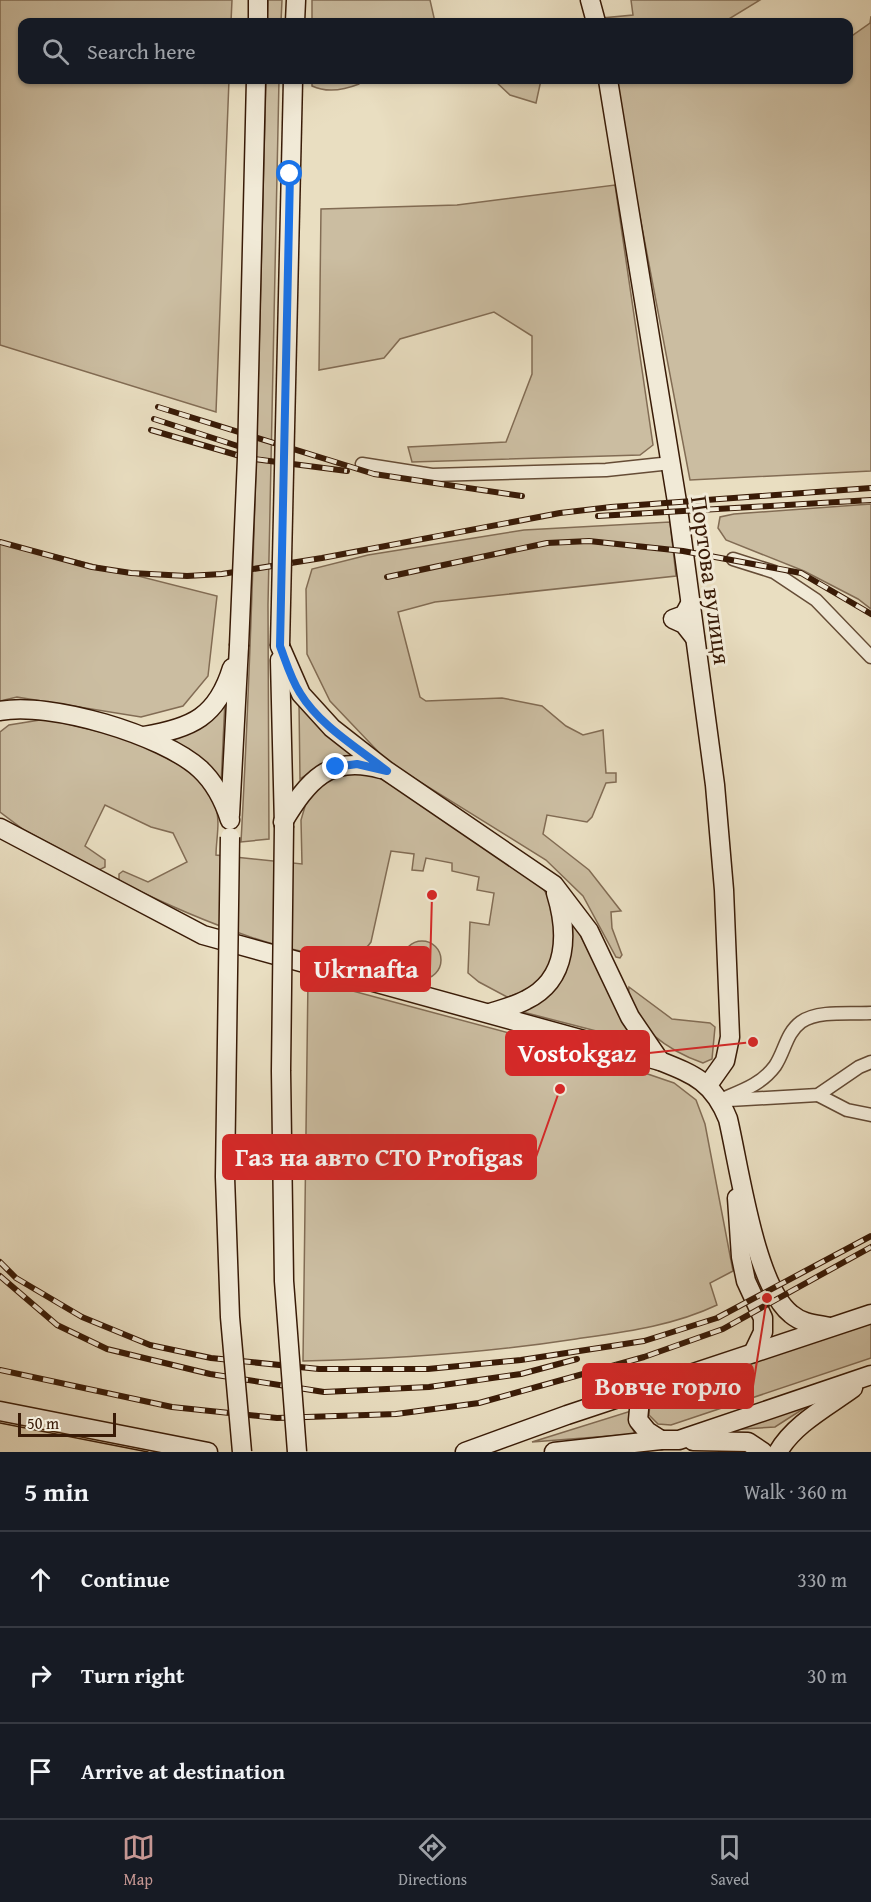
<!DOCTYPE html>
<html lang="en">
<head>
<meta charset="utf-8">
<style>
	:root { --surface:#171b24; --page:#242831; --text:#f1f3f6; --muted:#9ea1a6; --line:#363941; --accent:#c59692 }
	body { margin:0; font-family:"Gentium Book Plus",serif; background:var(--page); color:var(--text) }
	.scale { position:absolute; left:18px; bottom:15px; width:98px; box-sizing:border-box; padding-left:6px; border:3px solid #391b07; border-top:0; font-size:16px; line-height:21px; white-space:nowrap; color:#391b07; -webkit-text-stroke:4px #f1ead7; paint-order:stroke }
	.stop { position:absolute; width:18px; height:18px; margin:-14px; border:4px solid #1a73e8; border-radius:50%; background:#fff }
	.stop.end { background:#1a73e8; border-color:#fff; box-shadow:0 2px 6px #0008 }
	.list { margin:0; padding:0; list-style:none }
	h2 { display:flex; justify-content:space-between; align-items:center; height:78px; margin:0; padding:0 24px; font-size:26px }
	h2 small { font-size:20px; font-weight:400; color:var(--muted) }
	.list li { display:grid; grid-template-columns:39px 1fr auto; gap:18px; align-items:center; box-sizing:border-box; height:96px; padding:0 24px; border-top:2px solid var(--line) }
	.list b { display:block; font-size:22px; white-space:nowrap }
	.list em { font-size:20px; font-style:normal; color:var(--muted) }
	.icon { flex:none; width:33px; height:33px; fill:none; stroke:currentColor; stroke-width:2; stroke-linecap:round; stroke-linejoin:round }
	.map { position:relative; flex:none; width:871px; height:1452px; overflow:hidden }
	.search { position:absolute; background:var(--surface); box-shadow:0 2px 4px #0004; left:18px; right:18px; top:18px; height:66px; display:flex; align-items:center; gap:15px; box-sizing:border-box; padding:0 21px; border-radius:12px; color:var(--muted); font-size:22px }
	.sheet { height:366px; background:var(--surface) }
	nav { display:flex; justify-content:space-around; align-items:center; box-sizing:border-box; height:84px; border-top:2px solid var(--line); background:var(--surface); font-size:16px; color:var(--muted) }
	nav a { display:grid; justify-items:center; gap:3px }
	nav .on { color:var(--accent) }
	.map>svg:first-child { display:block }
	.green { fill:#cbbda1; stroke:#826c54; stroke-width:1.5 }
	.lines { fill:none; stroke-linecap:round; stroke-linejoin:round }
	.street-casing { stroke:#654c36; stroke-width:15 }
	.secondary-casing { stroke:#391b07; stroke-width:21 }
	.street { stroke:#f1ead7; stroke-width:12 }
	.secondary { stroke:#f1ead7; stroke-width:18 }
	.tram { stroke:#391b07; stroke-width:1.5 }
	.rail-casing { stroke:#391b07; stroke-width:6 }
	.rail { stroke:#f1ead7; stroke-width:4; stroke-dasharray:11; stroke-linecap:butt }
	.secondary-bridge-casing { stroke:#391b07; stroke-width:21; stroke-linecap:butt }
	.secondary-bridge { stroke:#f1ead7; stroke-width:18 }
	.route { stroke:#1a73e8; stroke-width:8 }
	.labels { text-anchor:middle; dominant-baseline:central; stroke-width:6; stroke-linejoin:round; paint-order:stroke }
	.street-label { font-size:24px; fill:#391b07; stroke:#f1ead7 }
	.leader { fill:none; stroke:#d62828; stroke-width:2 }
	.callout-dot { fill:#d62828; stroke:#f1ead7; stroke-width:2 }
	.callout { fill:#d62828; stroke:#d62828; stroke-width:2 }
	.callout-label { font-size:26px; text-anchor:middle; font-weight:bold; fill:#fff }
</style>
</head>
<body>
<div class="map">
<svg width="871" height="1452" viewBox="0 0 871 1452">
	<rect width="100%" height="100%" fill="#e9dec1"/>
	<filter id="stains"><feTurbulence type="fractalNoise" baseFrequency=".00333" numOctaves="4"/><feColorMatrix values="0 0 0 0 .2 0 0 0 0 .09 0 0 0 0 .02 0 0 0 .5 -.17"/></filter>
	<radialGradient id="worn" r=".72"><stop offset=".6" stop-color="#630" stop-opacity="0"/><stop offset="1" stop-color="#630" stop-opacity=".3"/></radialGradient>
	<g class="green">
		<path d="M0 0H232L231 22H22V80H229L216 412 0 345Z"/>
		<path d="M268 0H282L281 22H267Z"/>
		<path d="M312 0H430L435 22H440H312Z"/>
		<path d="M631 0H760L724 22H603L602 18 633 15Z"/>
		<path d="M871 16V471L690 480 614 80H848L849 38 870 23Z"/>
		<path d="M266 80H279L268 605 269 839 241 842C255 588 259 334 266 80Z"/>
		<path d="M312 80H360L359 84C344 90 327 93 312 86Z"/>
		<path d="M494 80H541L536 103 510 95Z"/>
		<path d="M615 185 653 445 640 455 412 462 408 447 506 442 532 374V336L494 312 400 339 384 358 319 370 321 209 457 205Z"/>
		<path d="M871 504V609L858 599 804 571 726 540 718 528 720 517 734 514Z"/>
		<path d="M670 522 676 576 435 602 398 612 420 697 426 701 502 698 542 706 566 726 583 735 603 730 606 773H616V782L606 783 592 817 587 822 547 815 543 834 589 870 621 911 611 912 612 928 622 955 620 958 616 957 583 896 546 860 388 762 330 701 307 654 306 589 312 569 368 555 524 530Z"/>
		<path d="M0 541 217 596 208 676 183 706 141 717 17 697 0 701Z"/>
		<path d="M225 700 221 785 161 738Z"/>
		<path d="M299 703 356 755 317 768 300 779Z"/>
		<path d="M46 719C97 731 196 749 215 805 221 821 216 839 216 855L302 864 301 820 308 796 329 778 354 772 371 773 415 799 543 888C569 929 559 986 507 997L479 982 468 973 470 922 489 925 494 893 477 890 479 877 452 871V863L426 858 423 871 412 870 414 854 391 851 371 942C342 988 161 902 123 883L119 880V874L123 871 148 882 187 862 173 833 151 827 105 805 85 846 105 860V867L99 870 24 830 0 812V732L9 725Z"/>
		<path d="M572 919 635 1041 519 1011C560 981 576 974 572 919Z"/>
		<circle cx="422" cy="960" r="19"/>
		<path d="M308 979 595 1056 674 1083 696 1100 705 1124 733 1271 710 1283 717 1305C673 1326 624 1332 576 1339 485 1353 395 1359 303 1361Z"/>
		<path d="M629 987 672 1019 710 1023 715 1027 712 1059 703 1063C674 1053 624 1024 629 987Z"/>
		<path d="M871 1323V1358L671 1425 658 1424 649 1415 650 1402 660 1393Z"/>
		<path d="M817 1400 775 1427 727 1430Z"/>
		<path d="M631 1411 630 1423 635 1434 532 1442Z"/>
	</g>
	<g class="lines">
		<defs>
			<g id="street">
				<path d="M362 464 432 475 606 470 671 463"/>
				<path d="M733 559 774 572 816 600 871 657"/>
				<path d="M818 1095 847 1110 871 1115"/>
				<path d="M720 1100C741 1091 761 1085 775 1066 785 1051 786 1033 801 1022 818 1010 851 1014 871 1013"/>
				<path d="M729 1100 818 1095 859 1067 871 1062"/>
			</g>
			<g id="secondary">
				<path d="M590 0 596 22"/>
				<path d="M258 22V0"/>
				<path d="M295 22 296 0"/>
				<path d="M608 80 677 502 715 785 724 890 730 1037 725 1061 708 1085"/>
				<path d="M690 604 684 615 673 619 684 624 695 638"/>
				<path d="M280 646 301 694 332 728 387 771 554 885 589 931 630 1017 660 1061"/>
				<path d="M280 660 284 826"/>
				<path d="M0 711C49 701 163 735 200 769 214 782 224 801 230 820"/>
				<path d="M144 736C192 728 217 717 232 668"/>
				<path d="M230 815 239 646"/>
				<path d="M283 822C308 781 329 754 381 769"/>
				<path d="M0 828 203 935 660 1061C695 1075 713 1082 728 1119 739 1165 755 1286 791 1314 803 1324 815 1324 830 1327"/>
				<path d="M490 1013C502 1009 515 1006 526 1000 569 979 568 932 556 893"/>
				<path d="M737 1198 741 1257 746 1281 763 1318V1332L753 1353"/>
				<path d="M648 1389 640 1399 638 1420 647 1431 661 1440"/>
				<path d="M0 1411 208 1452"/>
				<path d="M693 1441 748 1442 763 1452"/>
				<path d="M465 1452 567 1415 871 1314"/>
				<path d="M554 1452 661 1440H679L871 1375"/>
				<path d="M778 1452C794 1424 827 1407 853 1388"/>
			</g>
		</defs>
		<use href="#street" class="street-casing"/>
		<use href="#secondary" class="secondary-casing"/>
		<use href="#street" class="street"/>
		<use href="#secondary" class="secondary"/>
		<path class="tram" d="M0 1423 148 1452"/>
		<defs>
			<g id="rail">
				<path d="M158 407 374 474 522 496"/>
				<path d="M154 419 247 449"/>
				<path d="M151 430 247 458 347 471"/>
				<path d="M598 516 871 500"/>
				<path d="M0 542 92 567 131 573 187 576 222 574 322 558 560 513 611 507 871 488"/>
				<path d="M387 577 547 543 589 541 683 551 801 573 871 614"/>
				<path d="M0 1262 16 1278 82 1317 150 1345 211 1358 319 1369H428L521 1360 644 1341 717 1318 871 1236"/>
				<path d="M0 1276 57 1325 107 1349 210 1374 324 1392 429 1387 521 1374 577 1359"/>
				<path d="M0 1370 172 1407 277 1418 396 1414 479 1403 644 1357 723 1329 871 1247"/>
			</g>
		</defs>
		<use href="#rail" class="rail-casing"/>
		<use href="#rail" class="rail"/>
		<defs>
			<g id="secondary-bridge">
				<path d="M239 646 247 458 256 80"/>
				<path d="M280 646 293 80"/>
				<path d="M284 826 281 1071 284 1281 297 1452"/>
				<path d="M230 837 225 1177 230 1317 242 1452"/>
			</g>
		</defs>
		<use href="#secondary-bridge" class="secondary-bridge-casing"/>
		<use href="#secondary-bridge" class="secondary-bridge"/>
	</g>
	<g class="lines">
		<path class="route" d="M290 174 280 646C286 662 291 679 300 693 320 726 358 748 387 771L357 764 336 767"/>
	</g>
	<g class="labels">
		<g class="street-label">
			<text transform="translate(711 580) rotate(82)">Портова вулиця</text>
		</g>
	</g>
	<path class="leader" d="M432 895L430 969M753 1042L649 1053M560 1089L536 1157M767 1298L753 1386"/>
	<g class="callout-dot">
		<circle cx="432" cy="895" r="6"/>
		<circle cx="753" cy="1042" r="6"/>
		<circle cx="560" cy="1089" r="6"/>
		<circle cx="767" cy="1298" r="6"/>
	</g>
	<g class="callout">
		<rect x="301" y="947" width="129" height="44" rx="6"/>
		<rect x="506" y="1031" width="143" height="44" rx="6"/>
		<rect x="223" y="1135" width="313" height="44" rx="6"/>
		<rect x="583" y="1364" width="170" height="44" rx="6"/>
	</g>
	<g class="callout-label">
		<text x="366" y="978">Ukrnafta</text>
		<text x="577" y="1062">Vostokgaz</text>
		<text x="379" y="1166">Газ на авто СТО Profigas</text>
		<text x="668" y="1395">Вовче горло</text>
	</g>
	<rect width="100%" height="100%" filter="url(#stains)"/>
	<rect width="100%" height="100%" fill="url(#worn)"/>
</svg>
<div class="scale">50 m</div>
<div class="stop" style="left:290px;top:174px"></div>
<div class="stop end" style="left:336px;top:767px"></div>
<div class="search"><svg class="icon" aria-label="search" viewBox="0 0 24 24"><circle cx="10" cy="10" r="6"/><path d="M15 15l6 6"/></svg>Search here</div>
</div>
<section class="sheet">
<h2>5 min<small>Walk · 360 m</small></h2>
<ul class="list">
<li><svg class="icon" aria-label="ahead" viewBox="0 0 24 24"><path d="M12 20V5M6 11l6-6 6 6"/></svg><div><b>Continue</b></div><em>330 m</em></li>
<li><svg class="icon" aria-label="right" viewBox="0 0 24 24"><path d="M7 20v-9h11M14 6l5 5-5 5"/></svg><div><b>Turn right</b></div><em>30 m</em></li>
<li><svg class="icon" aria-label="arrive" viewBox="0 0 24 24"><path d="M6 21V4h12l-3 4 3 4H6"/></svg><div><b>Arrive at destination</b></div></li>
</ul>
</section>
<nav>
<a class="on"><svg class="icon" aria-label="map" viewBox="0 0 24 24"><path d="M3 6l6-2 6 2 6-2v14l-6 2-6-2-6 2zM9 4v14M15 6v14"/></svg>Map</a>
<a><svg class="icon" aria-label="directions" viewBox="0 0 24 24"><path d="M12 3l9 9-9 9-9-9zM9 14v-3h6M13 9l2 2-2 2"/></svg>Directions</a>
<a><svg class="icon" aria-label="saved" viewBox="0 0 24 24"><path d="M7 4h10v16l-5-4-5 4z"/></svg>Saved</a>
</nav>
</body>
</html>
